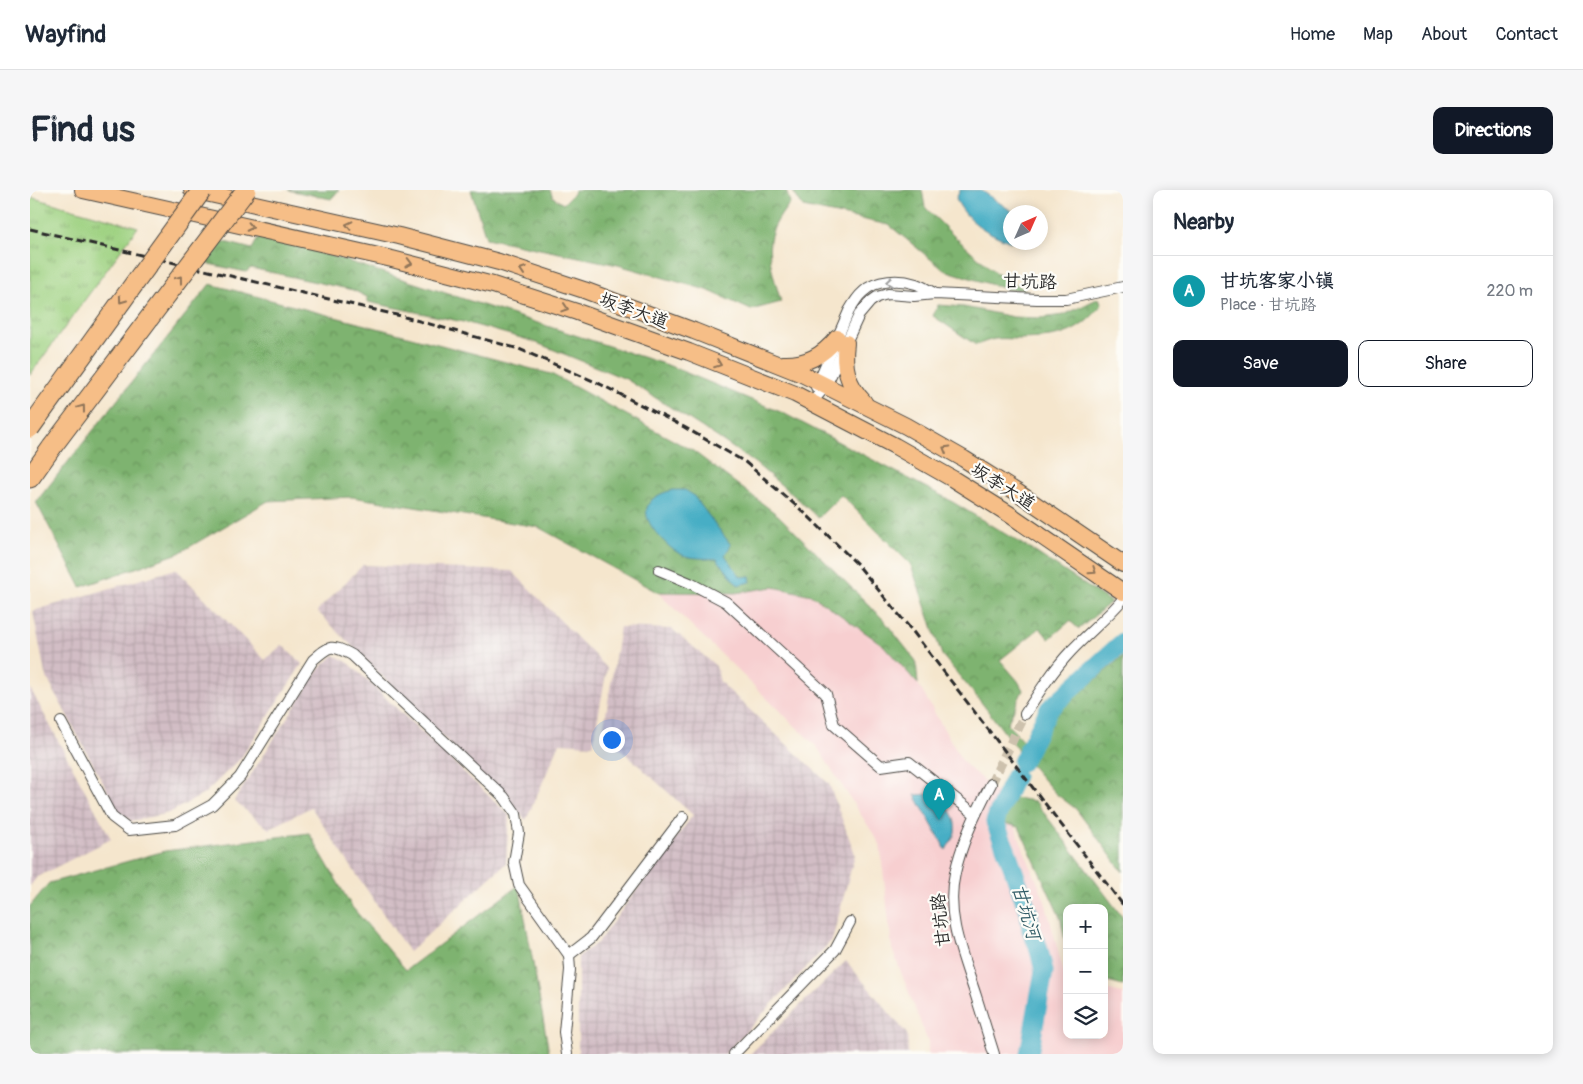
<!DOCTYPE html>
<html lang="en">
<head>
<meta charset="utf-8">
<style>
	:root { --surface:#fff; --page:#f6f6f7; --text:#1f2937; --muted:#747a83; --line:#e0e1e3; --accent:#111827 }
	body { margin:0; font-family:Pangolin,"LXGW WenKai TC",sans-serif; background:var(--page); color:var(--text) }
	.controls { position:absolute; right:15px; bottom:15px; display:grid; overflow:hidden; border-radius:10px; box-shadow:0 2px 12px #0003 }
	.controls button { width:45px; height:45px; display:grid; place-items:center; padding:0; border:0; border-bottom:1px solid var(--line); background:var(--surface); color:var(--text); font:25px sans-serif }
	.compass { position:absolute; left:973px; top:15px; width:45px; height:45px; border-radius:50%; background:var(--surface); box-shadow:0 2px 12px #0003; rotate:45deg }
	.you { position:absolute; left:581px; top:549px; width:18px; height:18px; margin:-12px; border:4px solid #fff; border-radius:50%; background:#1a73e8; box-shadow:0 0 0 8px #1a73e833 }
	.badge { display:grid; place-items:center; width:32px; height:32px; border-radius:50%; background:var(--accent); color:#fff; font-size:16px; font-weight:700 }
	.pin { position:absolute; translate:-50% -41px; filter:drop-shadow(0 1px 2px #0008) }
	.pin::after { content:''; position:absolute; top:26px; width:18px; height:15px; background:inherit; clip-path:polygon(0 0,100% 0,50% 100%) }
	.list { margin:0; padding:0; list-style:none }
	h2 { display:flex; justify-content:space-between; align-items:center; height:65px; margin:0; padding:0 20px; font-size:21px }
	h2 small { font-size:16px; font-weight:400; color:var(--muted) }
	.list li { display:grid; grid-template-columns:32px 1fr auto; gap:15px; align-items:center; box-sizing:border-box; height:70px; padding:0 20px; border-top:1px solid var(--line) }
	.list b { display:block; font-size:19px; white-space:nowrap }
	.list p { margin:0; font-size:16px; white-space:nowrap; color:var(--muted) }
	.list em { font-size:16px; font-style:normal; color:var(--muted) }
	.actions { display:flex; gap:10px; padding:15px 20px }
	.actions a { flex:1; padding:11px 0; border:1px solid var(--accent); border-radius:10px; text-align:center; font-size:18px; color:var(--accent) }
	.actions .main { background:var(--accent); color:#fff }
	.icon { flex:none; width:28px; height:28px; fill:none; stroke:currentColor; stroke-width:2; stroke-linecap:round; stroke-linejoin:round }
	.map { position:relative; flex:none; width:1093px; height:864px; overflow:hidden; border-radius:10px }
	header { display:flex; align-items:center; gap:30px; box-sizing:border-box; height:70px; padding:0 25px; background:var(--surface); border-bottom:1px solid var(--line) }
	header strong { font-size:24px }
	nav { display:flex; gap:28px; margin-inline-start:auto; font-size:18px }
	.intro { display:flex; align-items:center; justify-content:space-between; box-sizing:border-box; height:120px; padding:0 30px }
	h1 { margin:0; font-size:35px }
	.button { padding:12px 22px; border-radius:10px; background:var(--accent); color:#fff; font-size:18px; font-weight:700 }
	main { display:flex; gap:30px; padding:0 30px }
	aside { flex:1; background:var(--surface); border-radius:10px; box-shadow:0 2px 12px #0003 }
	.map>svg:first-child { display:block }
	.built { fill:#f7cfd0 }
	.industrial { fill:url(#industrial-grid) }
	.forest { fill:url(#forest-crowns); stroke:#546f4d }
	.park { fill:url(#park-tufts); stroke:#647e56 }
	.water { fill:#46aec5; stroke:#386c78 }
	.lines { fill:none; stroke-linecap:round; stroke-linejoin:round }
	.river { stroke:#46aec5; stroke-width:19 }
	.street-tunnel { stroke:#cdc1ad; stroke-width:10; stroke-dasharray:10 5; stroke-linecap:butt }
	.street-casing { stroke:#494743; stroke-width:12 }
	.primary-casing { stroke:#494743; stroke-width:18 }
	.highway-casing { stroke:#494743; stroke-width:21 }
	.street { stroke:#fff; stroke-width:10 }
	.primary { stroke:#f6be87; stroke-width:16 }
	.highway { stroke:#f6be87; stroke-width:19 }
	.rail { stroke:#2b2b2b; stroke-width:3; stroke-dasharray:8 4; stroke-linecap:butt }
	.highway-bridge-casing { stroke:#494743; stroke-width:21; stroke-linecap:butt }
	.highway-bridge { stroke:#f6be87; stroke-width:19 }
	.oneway { stroke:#907459 }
	.oneway2 { stroke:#a0a0a0 }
	.labels { text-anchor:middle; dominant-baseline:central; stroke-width:4.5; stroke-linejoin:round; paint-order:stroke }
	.street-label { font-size:18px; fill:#2b2b2b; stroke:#fdfcf7 }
	.water-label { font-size:19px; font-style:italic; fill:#365f69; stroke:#fdfcf7 }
</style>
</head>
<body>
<header>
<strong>Wayfind</strong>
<nav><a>Home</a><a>Map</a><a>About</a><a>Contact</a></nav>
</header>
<div class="intro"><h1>Find us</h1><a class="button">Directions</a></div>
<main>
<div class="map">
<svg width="1093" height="864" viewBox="0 0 1093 864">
	<defs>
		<pattern id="industrial-grid" width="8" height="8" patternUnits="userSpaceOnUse" patternTransform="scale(1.25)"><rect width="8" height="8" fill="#d2bdc5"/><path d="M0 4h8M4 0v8" fill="none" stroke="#b4a3a9"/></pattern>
		<pattern id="forest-crowns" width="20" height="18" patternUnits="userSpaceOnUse" patternTransform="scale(1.25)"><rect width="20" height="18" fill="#7eb36f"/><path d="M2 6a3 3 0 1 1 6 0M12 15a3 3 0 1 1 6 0" fill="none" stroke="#67925b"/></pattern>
		<pattern id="park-tufts" width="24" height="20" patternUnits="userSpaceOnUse" patternTransform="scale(1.25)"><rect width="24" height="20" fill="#9ed181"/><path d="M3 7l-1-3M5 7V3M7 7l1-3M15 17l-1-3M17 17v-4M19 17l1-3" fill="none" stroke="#81aa6a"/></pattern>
	</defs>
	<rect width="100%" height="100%" fill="#fdfcf7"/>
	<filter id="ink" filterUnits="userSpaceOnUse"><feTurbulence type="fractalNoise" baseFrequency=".02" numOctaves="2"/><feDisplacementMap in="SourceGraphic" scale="10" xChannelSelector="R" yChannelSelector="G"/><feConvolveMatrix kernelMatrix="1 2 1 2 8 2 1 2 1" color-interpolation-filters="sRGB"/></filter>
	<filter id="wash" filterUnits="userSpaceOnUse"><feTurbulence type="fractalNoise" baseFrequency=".0096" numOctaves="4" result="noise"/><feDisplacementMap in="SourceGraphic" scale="20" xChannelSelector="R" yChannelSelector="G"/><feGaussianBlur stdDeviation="1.12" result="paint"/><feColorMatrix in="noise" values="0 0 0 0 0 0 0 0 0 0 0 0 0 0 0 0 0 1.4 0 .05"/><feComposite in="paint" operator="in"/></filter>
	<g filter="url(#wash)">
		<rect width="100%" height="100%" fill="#f5e6cd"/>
		<path class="built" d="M743 397 782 405 853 455 888 494 933 572 982 617 987 643 1015 711 1034 783 1037 785V845H1074V799L1093 803V864H898V852L862 759 850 654 787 557 627 402 705 403Z"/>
		<g class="industrial">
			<path d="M333 375 482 381 577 478 563 555 530 553 496 630 287 421Z"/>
			<path d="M146 379 235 470 252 455 272 474 211 568 174 604 139 623 101 631 88 621 15 484 3 421Z"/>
			<path d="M590 437 642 439 686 476 690 492 799 594 825 664 802 750 695 864H548V767L567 753 663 625 573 543Z"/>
			<path d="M304 465 319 473 479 625 476 673 379 762 281 617 239 639 204 611 289 479Z"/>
			<path d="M0 498 81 649 7 687 0 696Z"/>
			<path d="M816 771 877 844 878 864H720Z"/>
		</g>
		<g class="forest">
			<path d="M258 0H309L301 9Z"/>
			<path d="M441 0H520L523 7 533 14 542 5 545 0H756L760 13C752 23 742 37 740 50 737 71 746 93 751 112L721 120 677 100 588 75 456 48Z"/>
			<path d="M762 0H892L895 17 926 48 966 83 996 100 976 99 914 80 859 35 773 17Z"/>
			<path d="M231 43 640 176 753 223 916 308 1005 362 1081 412 1049 439 1040 431 1019 449 1010 438 970 470 988 491 993 500 977 534 1002 560 1018 530 1093 466V682L1046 619 1025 603 991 564 951 512 912 465 881 375 811 305 788 328 769 310 725 273 687 247 596 189 502 151 438 133 338 112 337 107 323 100 221 78 216 82 170 72 187 50 222 59Z"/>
			<path d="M180 94 521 184 663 261 749 326 853 429 886 471 888 494 853 455 782 405 743 397 705 403 627 402 508 337 322 307 238 311 149 363 51 397 6 312Z"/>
			<path d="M1069 108 1072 115C1047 146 1027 148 989 149 981 149 973 148 965 149 959 150 952 153 946 155L903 126 908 115 934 117 983 127 1010 128 1034 125Z"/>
			<path d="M983 608 1005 611 1093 728V796L1074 791V718H1037V762L1031 729 989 637 969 632 974 618Z"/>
			<path d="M279 643 322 717 376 780 489 695 519 862 517 864H0V716L19 693 135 661Z"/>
		</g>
		<path class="park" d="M0 7 108 37 0 185Z"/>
		<g class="water">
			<path d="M930 0H951L983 22H981V52C957 43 937 32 926 9Z"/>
			<path d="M643 300H655L663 305 701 355 695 365 711 387 720 386 721 392 708 395 687 369C677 368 662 369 653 365 644 362 635 353 629 346 608 323 614 307 643 300Z"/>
			<path d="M899 604C913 609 928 625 925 642 924 648 919 654 916 660L885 605Z"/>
		</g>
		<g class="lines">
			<g class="river">
				<path d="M992 572 1019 519 1093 452"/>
				<path d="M985 586 969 621 965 632 976 659 999 724 1001 740 1008 756 1014 781 999 864"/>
			</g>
		</g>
	</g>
	<g filter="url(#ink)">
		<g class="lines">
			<path class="street-tunnel" d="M961 594 995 524"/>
			<defs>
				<g id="street">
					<path d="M786 197 819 121C823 114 827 107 833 102 846 89 870 89 886 94 892 96 898 100 904 103"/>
					<path d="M782 212 796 196 829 125 840 112 847 107 858 104 884 106 905 104 1007 109H1036L1093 97"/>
					<path d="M629 380 660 393 696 412 796 504 804 535 851 576 879 572 945 624"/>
					<path d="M995 524C1009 502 1023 480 1041 461 1058 443 1077 428 1093 409"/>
					<path d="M31 532 82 627 99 640 145 635 182 615 210 587 283 470C300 455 301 454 322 465L474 607 486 624 489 643 484 672 489 695 539 765 540 780 534 842 537 864"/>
					<path d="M961 594C946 622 932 651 925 683 915 725 933 766 946 806 952 825 958 845 964 864"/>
					<path d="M539 765 561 748 653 627"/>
					<path d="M704 864 805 760 820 732"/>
				</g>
				<g id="primary">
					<path d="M53 0 362 69 463 95 547 122 659 162 765 204 865 256 923 289 979 324 1093 402"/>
					<path d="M162 0 369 46 469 72 554 100 664 141 772 184 876 236 934 269 990 304 1093 374"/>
					<path d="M816 153C813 176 817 195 834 212"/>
					<path d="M753 174C776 175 792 166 807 148"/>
				</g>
				<path id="highway" d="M0 288 22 257"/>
			</defs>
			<use href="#street" class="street-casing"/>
			<use href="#primary" class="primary-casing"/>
			<use href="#highway" class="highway-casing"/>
			<use href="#street" class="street"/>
			<use href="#primary" class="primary"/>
			<use href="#highway" class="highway"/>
			<path class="rail" d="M0 39 371 126 489 159 570 194 654 237 715 272 777 325 827 374 884 443 1093 715"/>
			<defs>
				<g id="highway-bridge">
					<path d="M0 238 172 0"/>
					<path d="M22 257 216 0"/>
				</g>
			</defs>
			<use href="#highway-bridge" class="highway-bridge-casing"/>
			<use href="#highway-bridge" class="highway-bridge"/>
		</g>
		<defs><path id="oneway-chevron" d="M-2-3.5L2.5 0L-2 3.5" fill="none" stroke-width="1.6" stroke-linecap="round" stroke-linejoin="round" transform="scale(1.25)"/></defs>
		<g class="oneway">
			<use href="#oneway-chevron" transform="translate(319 35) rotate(-167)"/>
			<use href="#oneway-chevron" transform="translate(220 37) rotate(12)"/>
			<use href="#oneway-chevron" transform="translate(379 73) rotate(15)"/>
			<use href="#oneway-chevron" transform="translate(493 80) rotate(-162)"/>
			<use href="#oneway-chevron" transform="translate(149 89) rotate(-53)"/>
			<use href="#oneway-chevron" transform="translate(92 110) rotate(126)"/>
			<use href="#oneway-chevron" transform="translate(535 118) rotate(18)"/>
			<use href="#oneway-chevron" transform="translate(688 174) rotate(21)"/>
			<use href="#oneway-chevron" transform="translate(52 218) rotate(-53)"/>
			<use href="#oneway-chevron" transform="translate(916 259) rotate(-150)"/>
			<use href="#oneway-chevron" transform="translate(1063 381) rotate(34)"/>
		</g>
		<use class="oneway2" href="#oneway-chevron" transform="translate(859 92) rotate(175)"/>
	</g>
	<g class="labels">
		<g class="street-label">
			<text transform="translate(1000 92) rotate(2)">甘坑路</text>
			<text transform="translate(604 121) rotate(20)">坂李大道</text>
			<text transform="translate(973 297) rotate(32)">坂李大道</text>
			<text transform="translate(911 730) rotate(-96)">甘坑路</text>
		</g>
		<g class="water-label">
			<text transform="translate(996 722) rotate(73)">甘坑河</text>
		</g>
	</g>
</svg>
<div class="controls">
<button>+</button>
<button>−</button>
<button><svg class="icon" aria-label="layers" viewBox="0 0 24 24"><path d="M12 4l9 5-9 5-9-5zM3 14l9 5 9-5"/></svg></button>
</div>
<svg class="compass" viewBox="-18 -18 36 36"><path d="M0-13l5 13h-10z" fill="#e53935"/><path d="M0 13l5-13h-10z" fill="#747a83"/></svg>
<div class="you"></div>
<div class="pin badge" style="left:909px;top:630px;background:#0f9aa8">A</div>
</div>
<aside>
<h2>Nearby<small></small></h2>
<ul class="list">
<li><span class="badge" style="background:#0f9aa8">A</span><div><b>甘坑客家小镇</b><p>Place · 甘坑路</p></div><em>220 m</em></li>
</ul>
<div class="actions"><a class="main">Save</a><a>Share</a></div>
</aside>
</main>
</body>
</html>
